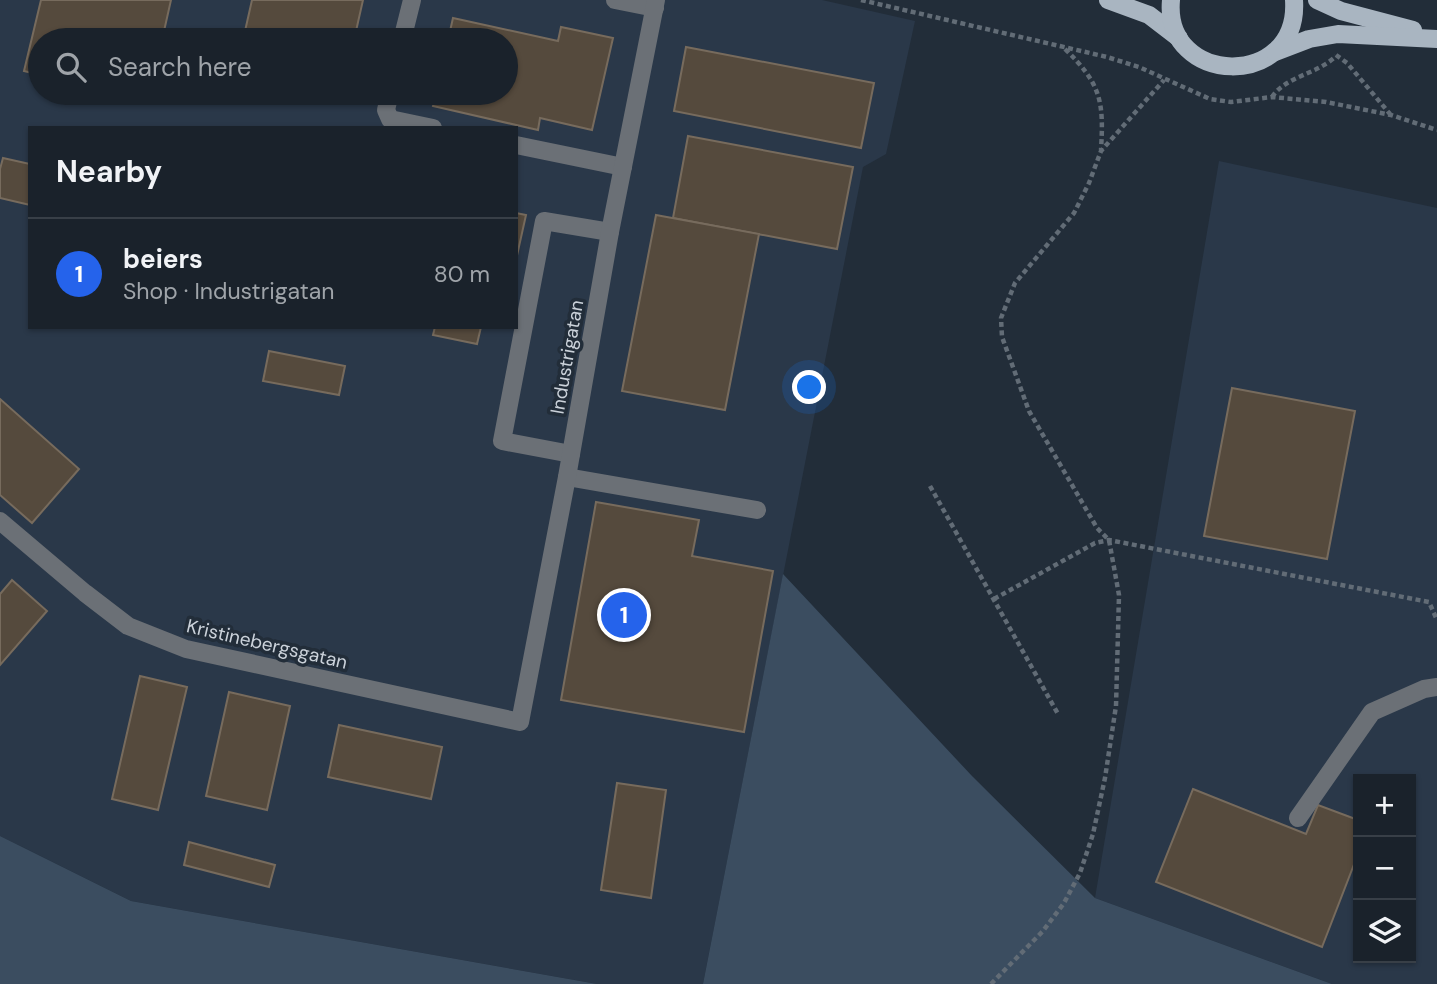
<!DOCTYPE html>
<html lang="en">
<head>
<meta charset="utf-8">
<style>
	:root { --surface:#1a222b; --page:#272f37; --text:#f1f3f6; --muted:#9fa4a9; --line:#383f47; --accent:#2563eb }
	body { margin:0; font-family:"DM Sans",sans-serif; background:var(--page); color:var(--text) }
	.controls { position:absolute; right:21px; bottom:21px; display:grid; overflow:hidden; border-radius:0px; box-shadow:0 2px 5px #0004 }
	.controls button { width:63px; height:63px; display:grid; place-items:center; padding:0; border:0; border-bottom:2px solid var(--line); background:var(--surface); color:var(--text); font:35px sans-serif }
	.you { position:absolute; left:810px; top:388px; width:24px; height:24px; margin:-18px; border:5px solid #fff; border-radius:50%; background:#1a73e8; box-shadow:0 0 0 10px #1a73e833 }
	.badge { display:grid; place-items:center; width:46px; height:46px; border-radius:50%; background:var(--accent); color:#fff; font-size:23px; font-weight:700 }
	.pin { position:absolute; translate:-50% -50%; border:4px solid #fff; box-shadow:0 2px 7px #0006 }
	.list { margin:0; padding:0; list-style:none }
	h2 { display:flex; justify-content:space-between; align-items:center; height:91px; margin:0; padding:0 28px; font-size:30px }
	h2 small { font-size:23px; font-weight:400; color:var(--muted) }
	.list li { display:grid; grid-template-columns:46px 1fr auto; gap:21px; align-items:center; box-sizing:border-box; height:112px; padding:0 28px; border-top:2px solid var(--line) }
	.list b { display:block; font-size:26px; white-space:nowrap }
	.list p { margin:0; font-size:23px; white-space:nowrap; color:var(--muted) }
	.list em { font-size:23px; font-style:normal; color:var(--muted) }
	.icon { flex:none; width:38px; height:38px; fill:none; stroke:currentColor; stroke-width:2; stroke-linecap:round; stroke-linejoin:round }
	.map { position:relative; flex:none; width:1437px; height:984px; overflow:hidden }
	.search { position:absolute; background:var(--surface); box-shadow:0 2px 5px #0004; left:28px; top:28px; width:490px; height:77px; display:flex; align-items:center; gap:18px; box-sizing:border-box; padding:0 24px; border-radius:38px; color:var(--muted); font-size:26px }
	.panel { position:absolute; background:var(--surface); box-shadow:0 2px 5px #0004; left:28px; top:126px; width:490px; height:203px; border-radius:0px }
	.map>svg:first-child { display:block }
	.built { fill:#2a3849; fill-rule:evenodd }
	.green { fill:#3b4d60 }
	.building { fill:#554a3d; stroke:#776b5d; stroke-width:2 }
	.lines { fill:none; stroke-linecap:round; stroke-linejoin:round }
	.path { stroke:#626c76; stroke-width:4.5; stroke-dasharray:5 3.5; stroke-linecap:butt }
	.minor { stroke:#6b7076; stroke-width:18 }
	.major { stroke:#a9b5c1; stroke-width:18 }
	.labels { text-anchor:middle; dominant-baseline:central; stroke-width:7; stroke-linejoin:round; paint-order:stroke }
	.street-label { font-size:19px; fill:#cbd2da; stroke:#222d39 }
</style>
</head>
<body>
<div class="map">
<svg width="1437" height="984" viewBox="0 0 1437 984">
	<rect width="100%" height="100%" fill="#222d39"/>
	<g class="built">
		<path d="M0 0H822L915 21 886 154 863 167 703 984H597L131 901 0 836ZM40 40H506V93H40ZM30 128H516V327H30Z"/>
		<path d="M1219 161 1437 208V984H1332L1095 898ZM1358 779H1411V958H1358Z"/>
	</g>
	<g class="green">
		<path d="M783 574 972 776 1095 898 1332 984H703Z"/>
		<path d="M0 836 131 901 597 984H0Z"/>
	</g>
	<g class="building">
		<path d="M41 0H171L162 40H40V75L24 71Z"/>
		<path d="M252 0H363L354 40H243Z"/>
		<path d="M453 18 558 41 561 27 613 38 592 130 540 118 538 130 433 106 436 93H506V40H448Z"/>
		<path d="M686 47 874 83 861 148 674 111Z"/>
		<path d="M688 136 853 167 837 249 673 218Z"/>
		<path d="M3 158 30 164V205L0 198V169Z"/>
		<path d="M516 213 526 215 516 260Z"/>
		<path d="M656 215 759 234 725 410 622 391Z"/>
		<path d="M435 327H481L477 344 433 335Z"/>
		<path d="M269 351 345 366 339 395 263 381Z"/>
		<path d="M1232 388 1355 411 1327 559 1204 536Z"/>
		<path d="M0 399 79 469 32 523 0 495Z"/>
		<path d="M596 502 699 520 692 556 773 571 744 732 561 700Z"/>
		<path d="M12 580 47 611 0 665V594Z"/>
		<path d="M140 676 187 687 158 810 112 799Z"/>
		<path d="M229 692 290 706 267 810 206 796Z"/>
		<path d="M339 725 442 747 431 799 328 777Z"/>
		<path d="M617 783 666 790 651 898 601 890Z"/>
		<path d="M1193 789 1306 834 1318 805 1358 820V854L1322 947 1156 882Z"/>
		<path d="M189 842 275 865 269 887 184 865Z"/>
	</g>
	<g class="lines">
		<g class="path">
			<path d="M861 0 1107 57 1139 67 1210 99 1231 102 1272 97 1326 102 1391 115 1437 130"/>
			<path d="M1065 49C1101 84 1104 101 1101 150"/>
			<path d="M1336 55 1347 63 1390 114"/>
			<path d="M1272 97C1286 76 1318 74 1336 56"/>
			<path d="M930 486 1058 714"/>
			<path d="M994 599 1095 543 1109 540 1429 602 1437 620"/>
			<path d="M991 984 1043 931 1064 903 1080 873 1093 834 1105 778 1116 706 1119 595 1109 540 1097 528 1029 411 1002 337 1001 318 1015 283 1074 213 1089 183 1101 151 1164 80"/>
		</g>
		<g class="minor">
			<path d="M615 0 655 8"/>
			<path d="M402 40 412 0"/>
			<path d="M390 93 386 110 390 119 433 128"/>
			<path d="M516 145 623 167"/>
			<path d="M571 454 502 441 544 221 610 232"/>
			<path d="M567 477 757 510"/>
			<path d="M0 521 85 593 128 626 186 649 520 722 567 477 610 232 656 0"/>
			<path d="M1298 818 1372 712 1424 689 1437 687"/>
		</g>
		<g class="major">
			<path d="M1108 0 1149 15 1179 38"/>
			<path d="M1171 0C1163 87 1300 90 1294 0"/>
			<path d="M1317 0 1341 11 1413 30"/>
			<path d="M1275 52 1309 39 1338 34 1437 39"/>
		</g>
	</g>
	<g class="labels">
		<g class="street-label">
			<text transform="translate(567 357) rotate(-80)">Industrigatan</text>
			<text transform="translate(267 644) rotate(13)">Kristinebergsgatan</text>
		</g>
	</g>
</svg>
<div class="controls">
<button>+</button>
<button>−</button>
<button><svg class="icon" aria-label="layers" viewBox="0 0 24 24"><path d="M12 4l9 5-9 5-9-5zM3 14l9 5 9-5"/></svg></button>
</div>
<div class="you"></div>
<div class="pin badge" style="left:624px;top:615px">1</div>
<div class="search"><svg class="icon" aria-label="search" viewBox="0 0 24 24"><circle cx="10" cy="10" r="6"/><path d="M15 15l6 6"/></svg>Search here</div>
<section class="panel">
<h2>Nearby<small></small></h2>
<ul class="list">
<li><span class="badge">1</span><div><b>beiers</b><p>Shop · Industrigatan</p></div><em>80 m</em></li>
</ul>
</section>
</div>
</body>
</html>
